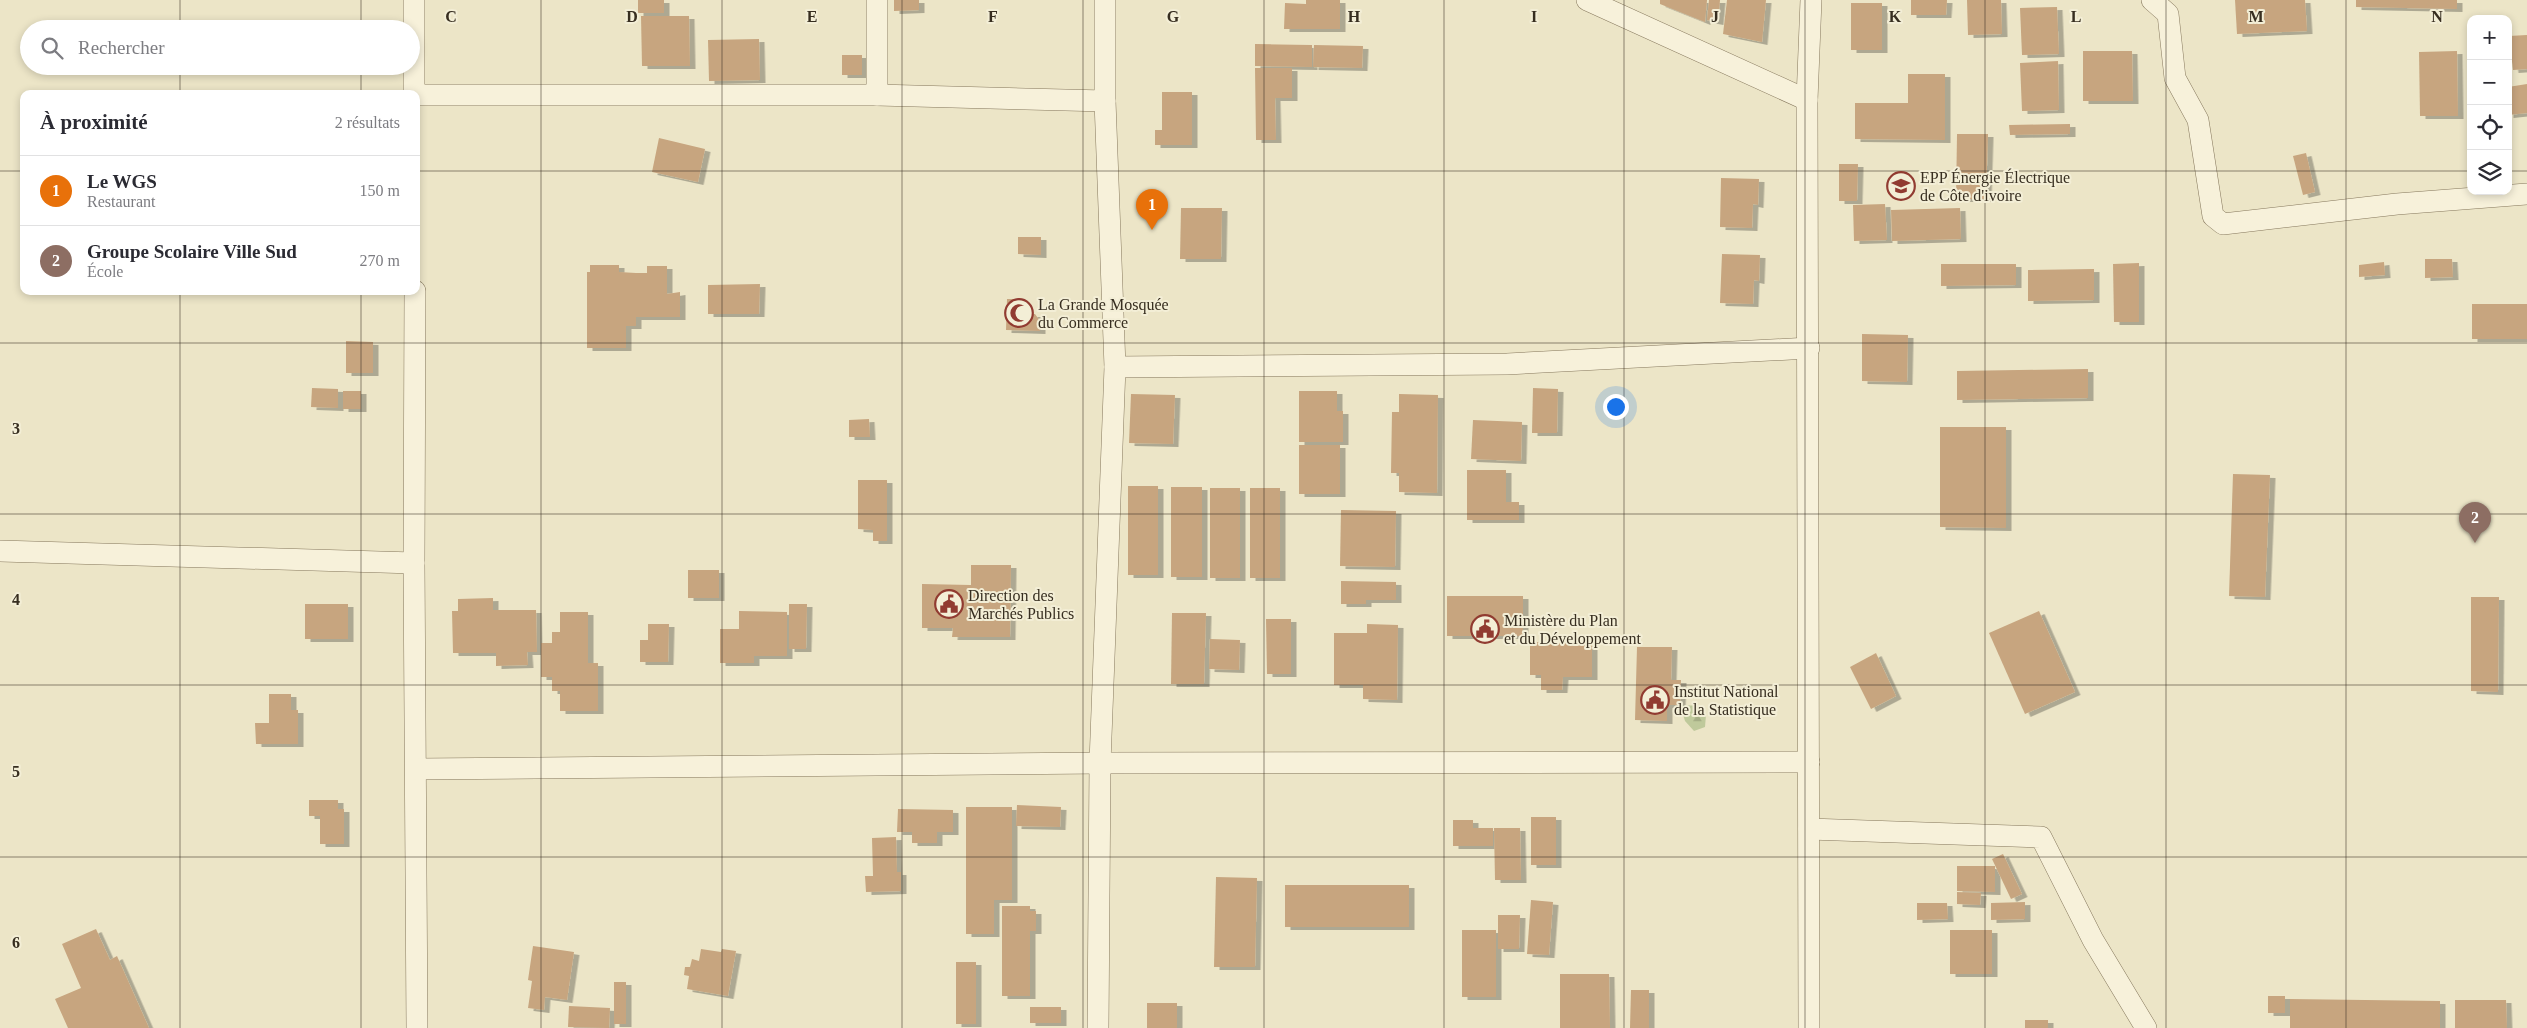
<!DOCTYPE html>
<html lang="fr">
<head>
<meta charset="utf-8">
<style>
	:root { --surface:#fff; --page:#f7f7f7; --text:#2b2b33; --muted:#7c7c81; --line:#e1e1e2; --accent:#7c3aed }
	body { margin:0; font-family:Georgia,serif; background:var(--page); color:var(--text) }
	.controls { position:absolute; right:15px; top:15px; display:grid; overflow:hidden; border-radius:10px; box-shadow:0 2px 8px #0003 }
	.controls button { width:45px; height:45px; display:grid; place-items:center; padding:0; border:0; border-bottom:1px solid var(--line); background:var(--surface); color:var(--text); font:25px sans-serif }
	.you { position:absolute; left:1615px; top:406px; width:18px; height:18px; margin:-12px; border:4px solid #fff; border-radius:50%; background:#1a73e8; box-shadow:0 0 0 8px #1a73e833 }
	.badge { display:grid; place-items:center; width:32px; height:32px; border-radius:50%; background:var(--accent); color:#fff; font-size:16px; font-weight:700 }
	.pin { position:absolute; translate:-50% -41px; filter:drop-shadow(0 1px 2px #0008) }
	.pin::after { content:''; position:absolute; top:26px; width:18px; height:15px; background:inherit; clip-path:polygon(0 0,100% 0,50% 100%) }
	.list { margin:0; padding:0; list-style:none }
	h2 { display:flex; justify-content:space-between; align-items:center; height:65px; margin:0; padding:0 20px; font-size:21px }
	h2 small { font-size:16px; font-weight:400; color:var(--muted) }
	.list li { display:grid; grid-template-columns:32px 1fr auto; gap:15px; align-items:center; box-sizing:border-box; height:70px; padding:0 20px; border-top:1px solid var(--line) }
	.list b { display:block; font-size:19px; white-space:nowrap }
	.list p { margin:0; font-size:16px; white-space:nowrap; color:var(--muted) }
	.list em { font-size:16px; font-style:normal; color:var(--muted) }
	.icon { flex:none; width:28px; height:28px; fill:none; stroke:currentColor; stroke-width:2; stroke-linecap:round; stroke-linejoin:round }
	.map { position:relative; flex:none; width:2527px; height:1028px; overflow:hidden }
	.search { position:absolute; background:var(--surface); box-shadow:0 2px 8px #0003; left:20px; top:20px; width:400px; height:55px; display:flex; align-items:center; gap:12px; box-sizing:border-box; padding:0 18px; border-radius:28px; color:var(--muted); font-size:19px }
	.panel { position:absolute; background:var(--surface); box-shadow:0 2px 8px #0003; left:20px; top:90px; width:400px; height:205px; border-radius:10px }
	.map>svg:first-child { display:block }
	.forest { fill:url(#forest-firs) }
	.building { fill:#c7a57f; filter:url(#shadow) }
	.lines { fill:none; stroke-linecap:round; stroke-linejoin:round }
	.minor-casing { stroke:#86785d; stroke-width:22 }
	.minor { stroke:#f7f1da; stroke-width:21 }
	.grid { fill:none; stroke:#372e20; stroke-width:1; stroke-opacity:0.55 }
	.labels { text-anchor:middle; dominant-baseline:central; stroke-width:4; stroke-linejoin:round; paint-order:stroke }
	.poi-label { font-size:16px; fill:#372e20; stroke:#f3eed6; text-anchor:start }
	.grid-label { font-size:16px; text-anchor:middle; font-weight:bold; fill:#372e20; stroke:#f3eed6; stroke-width:4; stroke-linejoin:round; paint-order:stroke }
</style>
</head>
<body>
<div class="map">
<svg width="2527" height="1028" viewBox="0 0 2527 1028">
	<defs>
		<pattern id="forest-firs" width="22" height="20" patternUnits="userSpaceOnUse" patternTransform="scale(1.25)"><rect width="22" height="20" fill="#bfc99b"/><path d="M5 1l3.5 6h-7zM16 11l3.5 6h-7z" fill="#a5ad85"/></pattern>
		<filter id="shadow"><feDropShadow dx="5.5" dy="3" stdDeviation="0" flood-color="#0004"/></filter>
	</defs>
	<rect width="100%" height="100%" fill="#ece5c7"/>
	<path class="forest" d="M1680 705 1701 706 1706 715 1705 727 1694 731 1685 721Z"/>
	<g class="building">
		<rect x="638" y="0" width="26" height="13"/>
		<path d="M894 0H919V10L894 11Z"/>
		<path d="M1306 0H1340V29H1284L1285 3 1306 4Z"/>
		<path d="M1660 0H1707L1705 22 1660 4Z"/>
		<path d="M1709 0H1720L1718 22 1707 20Z"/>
		<path d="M1727 0H1766L1762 42 1723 34Z"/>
		<path d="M1911 0H1947L1946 15H1911Z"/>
		<path d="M1967 0H2001L2002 34 1968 35Z"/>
		<path d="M2235 0H2305L2307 31 2237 34Z"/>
		<path d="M2356 0H2457V9L2356 7Z"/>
		<rect x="1851" y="3" width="31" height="47"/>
		<path d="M2057 7 2059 54 2022 55 2020 8Z"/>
		<path d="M641 16H689L690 66H642Z"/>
		<path d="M2527 35V69L2513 70 2509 36Z"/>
		<path d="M759 39 760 80 709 81 708 40Z"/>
		<path d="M1255 44 1312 45V67L1255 66Z"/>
		<path d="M1314 45 1363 46 1362 68 1313 67Z"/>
		<path d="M2083 51H2132L2133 101H2083Z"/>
		<path d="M2457 51 2458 116H2420L2419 52Z"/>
		<rect x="842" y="55" width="20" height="20"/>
		<path d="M2058 61 2059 110 2022 111 2020 63Z"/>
		<path d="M1255 68H1292V98H1275L1276 140H1256Z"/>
		<path d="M1908 74H1945V140L1855 139V103H1908Z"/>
		<path d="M2527 84V113L2508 115V87Z"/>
		<path d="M1162 92H1192V145H1155V130H1162Z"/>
		<path d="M2070 124V134L2010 135 2009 125Z"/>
		<path d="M1957 134H1988L1986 199H1956Z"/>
		<path d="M659 138 705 149 698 182 652 172Z"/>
		<path d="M2306 153 2315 192 2303 195 2293 156Z"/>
		<path d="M1839 164H1858L1857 201H1839Z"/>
		<path d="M1721 178 1759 179 1758 205 1753 204 1752 228 1720 227Z"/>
		<path d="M1885 204 1887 240 1854 241 1853 205Z"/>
		<path d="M1181 208H1222L1221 259H1180Z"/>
		<path d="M1960 208 1961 239 1892 241 1891 210Z"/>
		<path d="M1018 237H1041V255L1018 254Z"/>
		<path d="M1722 254 1760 255 1759 281 1754 280 1753 304 1720 303Z"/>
		<path d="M2425 259H2452L2453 277 2425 278Z"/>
		<path d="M2384 262 2385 275 2359 277V265Z"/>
		<path d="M2139 263V322H2114L2113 264Z"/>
		<path d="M1941 264H2016V285L1941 286Z"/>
		<path d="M590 265H619V272L636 273H647V266H667V294L680 292V317H636V326H626V348H587V272H590Z"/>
		<path d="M2094 269V300L2028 301V270Z"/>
		<path d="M760 284 759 314H708V285Z"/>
		<path d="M1007 299H1020L1028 314H1035L1040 321V331L1006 330Z"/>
		<rect x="2472" y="304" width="55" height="35"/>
		<path d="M1862 334 1908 335 1907 382 1862 381Z"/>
		<path d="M346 341 373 342V373H346Z"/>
		<path d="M2088 369V398L1957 400V371Z"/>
		<path d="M312 388 338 389V408L311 407Z"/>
		<path d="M1533 388 1558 389 1557 433H1532Z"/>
		<rect x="343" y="391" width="18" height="18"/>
		<path d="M1299 391H1337V411H1343V442H1299Z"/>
		<path d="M1131 394 1175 395 1173 444 1129 443Z"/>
		<path d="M1399 394 1438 395 1437 493 1399 492V473H1391L1392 412H1399Z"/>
		<path d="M869 419 870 437H849V420Z"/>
		<path d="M1473 420 1522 422 1521 461 1471 459Z"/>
		<path d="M1940 427H2006V528L1940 527Z"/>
		<rect x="1299" y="445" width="41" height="49"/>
		<path d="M1467 470H1506V502H1519V520H1467Z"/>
		<path d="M2233 474 2270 475 2265 597 2229 596Z"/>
		<path d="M858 480H887V541H873V530L858 529Z"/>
		<rect x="1128" y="486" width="30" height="89"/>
		<rect x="1171" y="487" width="31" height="90"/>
		<rect x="1210" y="488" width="30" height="90"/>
		<rect x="1250" y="488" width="30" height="90"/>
		<path d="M1341 510 1396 511 1395 567 1340 566Z"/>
		<path d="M971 565H1011L1010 637H952L953 628H922V584L971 585Z"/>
		<rect x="688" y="570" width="31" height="28"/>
		<path d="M1341 581 1396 582V600H1366V604H1341Z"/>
		<rect x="1447" y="596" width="76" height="40"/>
		<path d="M2471 597H2499L2498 692 2471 691Z"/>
		<path d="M493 598V610H536L537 652H527L528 665 496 666V653H453L452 611H458V599Z"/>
		<rect x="305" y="604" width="43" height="35"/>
		<path d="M789 604H807L806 649H789Z"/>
		<path d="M739 611 787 612V656H754V663H720V629H739Z"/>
		<path d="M2039 611 2075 692 2025 714 1989 633Z"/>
		<path d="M560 612H588V663H598V711H560V691H552V677H541V643H552V632H560Z"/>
		<path d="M1172 613H1206L1204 684H1171Z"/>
		<path d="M1266 619H1291V674H1267Z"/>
		<path d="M648 624H669L668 662H640V640H648Z"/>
		<path d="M1367 624 1398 625 1397 700 1363 699V685H1334V633H1367Z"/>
		<path d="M1210 639 1240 640 1239 670 1209 669Z"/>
		<path d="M1530 642 1592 643V677H1563L1562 690H1541V675H1530Z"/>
		<path d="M1637 647H1672L1671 680H1681L1680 705H1667V721L1635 720Z"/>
		<path d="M1876 653 1896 696 1871 709 1850 667Z"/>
		<path d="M269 694H291V710H298V744H256L255 723H269Z"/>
		<path d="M309 800H338V809H344V844H320V816H309Z"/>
		<path d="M1017 805 1061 807 1060 827 1016 826Z"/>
		<path d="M966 807H1012V900H994V934H966Z"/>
		<path d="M898 809 953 810V832H937V843H912V832H897Z"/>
		<rect x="1531" y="817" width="25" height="48"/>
		<path d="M1453 820H1473V828H1493V846H1453Z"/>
		<path d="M1494 828H1520L1521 880H1495Z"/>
		<path d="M896 837 897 872H901V891L866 892 865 876H873L872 838Z"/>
		<path d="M2003 854 2022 894 2011 899 1992 859Z"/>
		<path d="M1957 866H1995V892L1957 891Z"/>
		<path d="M1216 877 1257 878 1255 967H1214Z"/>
		<rect x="1285" y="885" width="124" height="42"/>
		<path d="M1957 892 1981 893 1980 905 1957 904Z"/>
		<path d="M1531 900 1553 902 1549 955 1527 954Z"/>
		<path d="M2025 902V919L1991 920V903Z"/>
		<path d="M1917 903H1947L1948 919 1917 920Z"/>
		<path d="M1002 906H1030V911H1036V931H1030V996H1002Z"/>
		<path d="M1498 915H1520L1519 949H1498Z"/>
		<path d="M96 929 110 960 117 956 149 1028H68L55 999 81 988 62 944Z"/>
		<rect x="1462" y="930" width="34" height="67"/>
		<rect x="1950" y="930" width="42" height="44"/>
		<path d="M533 946 574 952 567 1000 545 997 544 1010 528 1008 532 981 528 980Z"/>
		<path d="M701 949 721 952 722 949 736 951 728 996 687 989 689 976 684 975 685 967H690L692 959 699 961Z"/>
		<rect x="956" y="962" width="20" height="62"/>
		<path d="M1560 974H1609L1610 1028H1560Z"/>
		<rect x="614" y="982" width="12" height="42"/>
		<path d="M1631 990H1649V1028H1630Z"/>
		<rect x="2268" y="996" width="17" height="17"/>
		<path d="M2290 999 2440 1001V1028H2290Z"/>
		<path d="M2455 1000H2506L2507 1028H2455Z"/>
		<rect x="1147" y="1003" width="30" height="25"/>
		<path d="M569 1006 610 1008 609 1028 568 1027Z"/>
		<rect x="1030" y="1007" width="31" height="16"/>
		<rect x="2025" y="1020" width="23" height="8"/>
	</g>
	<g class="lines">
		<defs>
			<g id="minor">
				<path d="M414 0V94"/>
				<path d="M1587 0 1807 100"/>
				<path d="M2152 0 2168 14 2175 78 2198 120 2213 216 2223 224 2397 204 2527 194"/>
				<path d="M416 95H877L1105 101"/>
				<path d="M877 95V0"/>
				<path d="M415 291 414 563 417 1028"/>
				<path d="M1115 367 1507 364 1809 348"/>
				<path d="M0 551 414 563"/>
				<path d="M416 769 1100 763 1809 762"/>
				<path d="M1809 829 2041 837 2093 940 2146 1028"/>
				<path d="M1098 1028 1100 763 1115 367 1105 101V0"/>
				<path d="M1809 1028 1807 100 1811 0"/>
			</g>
		</defs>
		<use href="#minor" class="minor-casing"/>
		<use href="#minor" class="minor"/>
	</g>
	<path class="grid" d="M180 0V29M361 0V29M541 0V1028M722 0V1028M902 0V1028M1083 0V1028M1264 0V1028M1444 0V1028M1624 0V1028M1805 0V1028M1985 0V1028M2166 0V1028M2346 0V1028M180 66V94M361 66V94M0 171H24M416 171H2471M2508 171H2527M180 291V1028M361 291V1028M0 343H2527M0 514H2527M0 685H2527M0 857H2527"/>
	<defs>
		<symbol id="school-ring" viewBox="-11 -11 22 22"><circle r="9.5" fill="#f3eed6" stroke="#913b31" stroke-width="1.5"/><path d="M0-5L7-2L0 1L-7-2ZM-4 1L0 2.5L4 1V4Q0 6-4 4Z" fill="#913b31"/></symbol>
		<symbol id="mosque-ring" viewBox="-11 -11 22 22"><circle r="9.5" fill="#f3eed6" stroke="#913b31" stroke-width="1.5"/><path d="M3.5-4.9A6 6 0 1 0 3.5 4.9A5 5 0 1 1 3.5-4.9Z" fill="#913b31"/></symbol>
		<symbol id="civic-ring" viewBox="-11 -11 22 22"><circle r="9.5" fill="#f3eed6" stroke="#913b31" stroke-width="1.5"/><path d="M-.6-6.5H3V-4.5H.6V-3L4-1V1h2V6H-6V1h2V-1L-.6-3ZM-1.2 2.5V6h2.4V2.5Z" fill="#913b31"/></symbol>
	</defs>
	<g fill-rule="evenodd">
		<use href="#school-ring" x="1885" y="170" width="32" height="32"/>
		<use href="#mosque-ring" x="1003" y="297" width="32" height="32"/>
		<use href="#civic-ring" x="933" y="588" width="32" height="32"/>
		<use href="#civic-ring" x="1469" y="613" width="32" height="32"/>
		<use href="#civic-ring" x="1639" y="684" width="32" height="32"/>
	</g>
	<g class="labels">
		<g class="poi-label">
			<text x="1920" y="177">EPP Énergie Électrique<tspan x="1920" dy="18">de Côte d'ivoire</tspan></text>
			<text x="1038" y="304">La Grande Mosquée<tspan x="1038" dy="18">du Commerce</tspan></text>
			<text x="968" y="595">Direction des<tspan x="968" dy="18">Marchés Publics</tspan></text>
			<text x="1504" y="620">Ministère du Plan<tspan x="1504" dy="18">et du Développement</tspan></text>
			<text x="1674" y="691">Institut National<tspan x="1674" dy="18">de la Statistique</tspan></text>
		</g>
	</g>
	<g class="grid-label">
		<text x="451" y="22">C</text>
		<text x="632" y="22">D</text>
		<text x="812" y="22">E</text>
		<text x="993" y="22">F</text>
		<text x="1173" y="22">G</text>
		<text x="1354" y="22">H</text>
		<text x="1534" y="22">I</text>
		<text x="1715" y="22">J</text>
		<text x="1895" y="22">K</text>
		<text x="2076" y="22">L</text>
		<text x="2256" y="22">M</text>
		<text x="2437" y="22">N</text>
		<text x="16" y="434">3</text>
		<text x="16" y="605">4</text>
		<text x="16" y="777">5</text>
		<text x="16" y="948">6</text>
	</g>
</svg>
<div class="controls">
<button>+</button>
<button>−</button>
<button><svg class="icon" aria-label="locate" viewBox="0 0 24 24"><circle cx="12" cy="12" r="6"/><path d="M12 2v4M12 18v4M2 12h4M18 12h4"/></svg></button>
<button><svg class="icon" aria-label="layers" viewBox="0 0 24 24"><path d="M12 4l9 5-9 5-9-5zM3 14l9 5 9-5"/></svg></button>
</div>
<div class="you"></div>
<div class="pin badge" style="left:1152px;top:230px;background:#e8710a">1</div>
<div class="pin badge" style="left:2475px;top:543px;background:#8d6e63">2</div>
<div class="search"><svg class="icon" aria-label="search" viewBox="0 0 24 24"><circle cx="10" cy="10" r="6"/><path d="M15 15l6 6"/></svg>Rechercher</div>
<section class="panel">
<h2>À proximité<small>2 résultats</small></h2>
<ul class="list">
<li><span class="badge" style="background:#e8710a">1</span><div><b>Le WGS</b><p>Restaurant</p></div><em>150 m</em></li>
<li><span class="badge" style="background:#8d6e63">2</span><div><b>Groupe Scolaire Ville Sud</b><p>École</p></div><em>270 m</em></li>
</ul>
</section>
</div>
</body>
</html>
